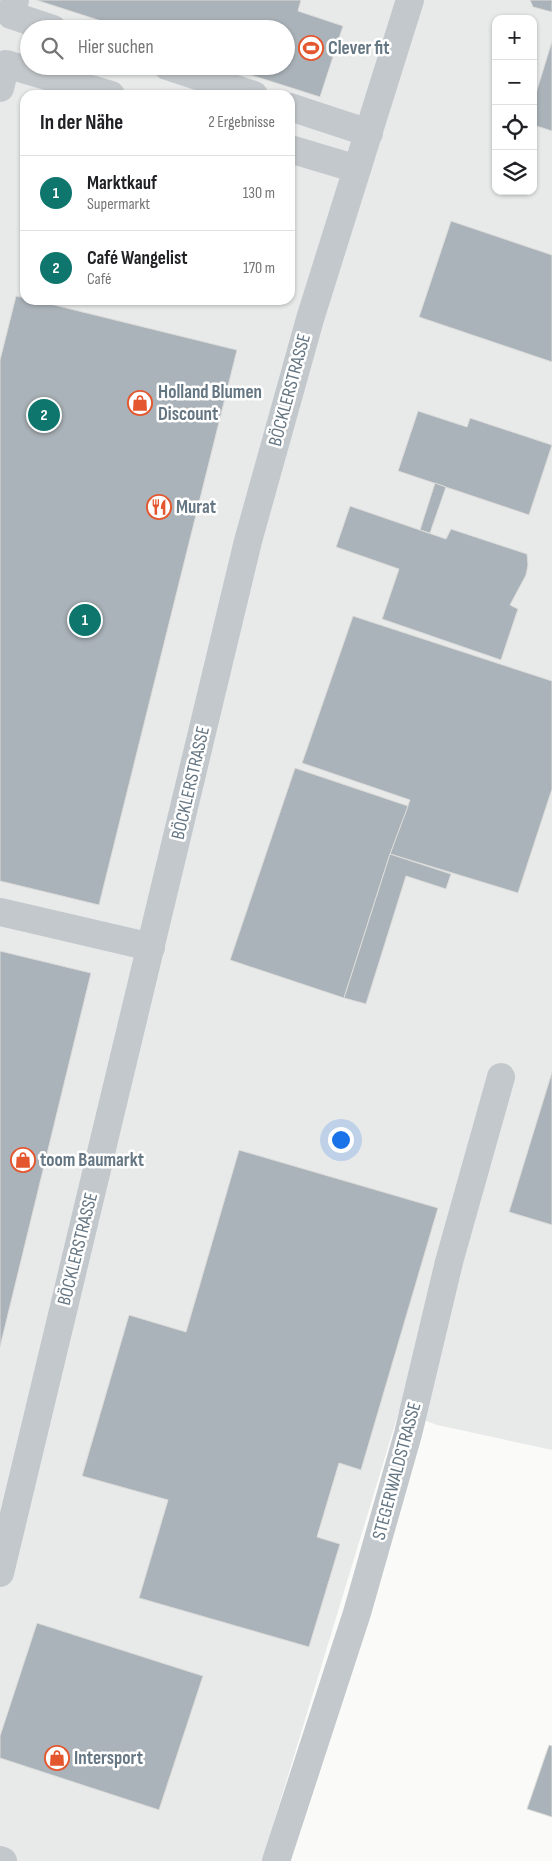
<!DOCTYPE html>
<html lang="de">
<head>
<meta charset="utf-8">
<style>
	:root { --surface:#fff; --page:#f6f6f6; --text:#202124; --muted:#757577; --line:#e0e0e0; --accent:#0f766e }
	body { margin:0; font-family:"Sofia Sans Condensed",sans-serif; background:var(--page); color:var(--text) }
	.controls { position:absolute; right:15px; top:15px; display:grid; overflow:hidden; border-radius:10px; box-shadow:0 1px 4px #0004 }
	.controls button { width:45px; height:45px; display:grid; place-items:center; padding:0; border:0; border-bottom:1px solid var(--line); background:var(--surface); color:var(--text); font:25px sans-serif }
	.you { position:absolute; left:340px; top:1139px; width:18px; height:18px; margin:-12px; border:4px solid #fff; border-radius:50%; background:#1a73e8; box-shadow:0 0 0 8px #1a73e833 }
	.badge { display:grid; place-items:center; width:32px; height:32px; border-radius:50%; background:var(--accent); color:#fff; font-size:16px; font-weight:700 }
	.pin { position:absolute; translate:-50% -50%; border:2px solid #fff; box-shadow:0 1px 5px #0006 }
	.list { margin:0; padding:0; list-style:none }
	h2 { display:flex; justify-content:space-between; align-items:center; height:65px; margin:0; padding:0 20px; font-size:21px }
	h2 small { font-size:16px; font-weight:400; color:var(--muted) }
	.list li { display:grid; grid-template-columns:32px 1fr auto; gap:15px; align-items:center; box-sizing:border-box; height:75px; padding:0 20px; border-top:1px solid var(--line) }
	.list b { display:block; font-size:19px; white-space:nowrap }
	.list p { margin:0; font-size:16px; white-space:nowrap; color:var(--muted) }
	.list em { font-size:16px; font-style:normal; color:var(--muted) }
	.icon { flex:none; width:28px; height:28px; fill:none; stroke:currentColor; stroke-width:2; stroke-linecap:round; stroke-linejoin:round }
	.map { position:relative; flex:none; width:552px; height:1861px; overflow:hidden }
	.search { position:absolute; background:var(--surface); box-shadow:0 1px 4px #0004; left:20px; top:20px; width:275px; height:55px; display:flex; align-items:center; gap:12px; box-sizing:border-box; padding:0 18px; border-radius:28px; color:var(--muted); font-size:19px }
	.panel { position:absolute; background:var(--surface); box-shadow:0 1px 4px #0004; left:20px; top:90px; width:275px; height:215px; border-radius:15px }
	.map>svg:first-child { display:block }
	.built { fill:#e8e9e9; fill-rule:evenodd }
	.building { fill:#aab3b9; stroke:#dcdcda }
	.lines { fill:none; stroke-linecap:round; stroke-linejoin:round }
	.minor { stroke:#c3c8cc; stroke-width:28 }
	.labels { text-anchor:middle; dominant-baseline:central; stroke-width:5; stroke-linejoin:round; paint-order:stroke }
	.poi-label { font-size:19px; font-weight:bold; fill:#657683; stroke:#fff; text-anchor:start }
	.street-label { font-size:19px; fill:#657683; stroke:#fff }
</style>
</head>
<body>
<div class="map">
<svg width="552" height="1861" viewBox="0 0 552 1861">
	<rect width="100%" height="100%" fill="#fafaf8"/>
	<path class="built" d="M0 0H552V1450L437 1425 399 1411 262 1861H0ZM496 19H533V191H496ZM29 29H286V66H29ZM25 95H290V300H25Z"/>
	<g class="building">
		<path d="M36 0H301L298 11 343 26 320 97 238 71 240 66H286V29H126Z"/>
		<path d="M530 0H552V12L533 7Z"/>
		<path d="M552 41V131L533 125V103Z"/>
		<path d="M451 221 552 255V362L419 317Z"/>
		<path d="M16 296 25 298V300H34L237 350 99 905 0 881V360Z"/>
		<path d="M418 411 467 427 470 418 552 445 529 515 398 471Z"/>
		<path d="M435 483 446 487 430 533 420 530Z"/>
		<path d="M350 506 446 539 451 529 527 554 528 565 526 575 510 605 518 609 501 660 382 619 399 569 336 547Z"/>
		<path d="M353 616 552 681V789L518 893 390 854 410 800 302 763Z"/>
		<path d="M295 768 408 806 390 854 344 998 230 960Z"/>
		<path d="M390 854 451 874 446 889 406 876 366 1004 344 998Z"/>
		<path d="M0 951 91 973 0 1347Z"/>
		<path d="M552 1072V1225L509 1212Z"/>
		<path d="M239 1150 438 1208 361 1470 339 1463 317 1537 340 1544 309 1647 139 1598 168 1500 82 1476 129 1315 186 1332Z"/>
		<path d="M37 1623 203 1676 159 1810 0 1758V1736Z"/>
		<path d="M549 1745 552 1746V1817L527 1809Z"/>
	</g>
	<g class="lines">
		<g class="minor">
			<path d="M15 0 11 15 53 29"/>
			<path d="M167 66 254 95"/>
			<path d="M0 88 6 64 111 95"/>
			<path d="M290 107 369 133"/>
			<path d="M290 149 357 169"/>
			<path d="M0 912 151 947"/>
			<path d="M0 1573 248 541 310 319 410 0"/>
			<path d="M0 1860 3 1861"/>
			<path d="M276 1861 357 1613 408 1434 449 1262 501 1077"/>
		</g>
	</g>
	<defs>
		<symbol id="stadium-ring" viewBox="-11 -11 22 22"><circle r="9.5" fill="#fff" stroke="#e4572e" stroke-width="1.5"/><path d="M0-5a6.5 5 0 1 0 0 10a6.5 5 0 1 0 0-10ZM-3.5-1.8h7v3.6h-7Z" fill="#e4572e"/></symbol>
		<symbol id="shop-ring" viewBox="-11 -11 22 22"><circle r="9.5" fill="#fff" stroke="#e4572e" stroke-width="1.5"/><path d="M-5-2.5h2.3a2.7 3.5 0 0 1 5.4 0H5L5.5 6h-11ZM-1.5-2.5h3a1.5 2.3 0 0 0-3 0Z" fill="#e4572e"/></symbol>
		<symbol id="restaurant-ring" viewBox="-11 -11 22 22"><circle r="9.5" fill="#fff" stroke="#e4572e" stroke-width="1.5"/><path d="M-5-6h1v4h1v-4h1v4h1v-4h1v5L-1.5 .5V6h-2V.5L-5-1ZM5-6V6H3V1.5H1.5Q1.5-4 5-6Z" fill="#e4572e"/></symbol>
	</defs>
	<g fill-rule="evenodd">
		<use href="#stadium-ring" x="297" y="34" width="28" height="28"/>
		<use href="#shop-ring" x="126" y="389" width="28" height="28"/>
		<use href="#restaurant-ring" x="145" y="493" width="28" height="28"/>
		<use href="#shop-ring" x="9" y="1146" width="28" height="28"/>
		<use href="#shop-ring" x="43" y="1744" width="28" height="28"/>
	</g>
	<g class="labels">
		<g class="poi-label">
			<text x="328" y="48">Clever fit</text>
			<text x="158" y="392">Holland Blumen<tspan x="158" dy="22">Discount</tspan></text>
			<text x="176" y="507">Murat</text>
			<text x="40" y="1160">toom Baumarkt</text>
			<text x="74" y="1758">Intersport</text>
		</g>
		<g class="street-label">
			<text transform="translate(290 390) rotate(-75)">BÖCKLERSTRASSE</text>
			<text transform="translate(191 783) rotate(-77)">BÖCKLERSTRASSE</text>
			<text transform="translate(78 1249) rotate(-76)">BÖCKLERSTRASSE</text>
			<text transform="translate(397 1471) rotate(-75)">STEGERWALDSTRASSE</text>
		</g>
	</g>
</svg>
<div class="controls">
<button>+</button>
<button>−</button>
<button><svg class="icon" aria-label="locate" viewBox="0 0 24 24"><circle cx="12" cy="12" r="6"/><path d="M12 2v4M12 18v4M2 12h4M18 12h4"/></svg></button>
<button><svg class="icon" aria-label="layers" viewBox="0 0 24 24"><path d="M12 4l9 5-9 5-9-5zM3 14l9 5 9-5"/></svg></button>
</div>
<div class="you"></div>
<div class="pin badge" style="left:85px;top:620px">1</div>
<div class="pin badge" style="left:44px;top:415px">2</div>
<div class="search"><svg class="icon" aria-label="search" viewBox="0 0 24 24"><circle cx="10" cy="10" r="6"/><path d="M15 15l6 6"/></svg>Hier suchen</div>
<section class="panel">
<h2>In der Nähe<small>2 Ergebnisse</small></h2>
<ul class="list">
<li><span class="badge">1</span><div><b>Marktkauf</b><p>Supermarkt</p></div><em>130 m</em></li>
<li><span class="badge">2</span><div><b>Café Wangelist</b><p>Café</p></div><em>170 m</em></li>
</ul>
</section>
</div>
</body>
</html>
